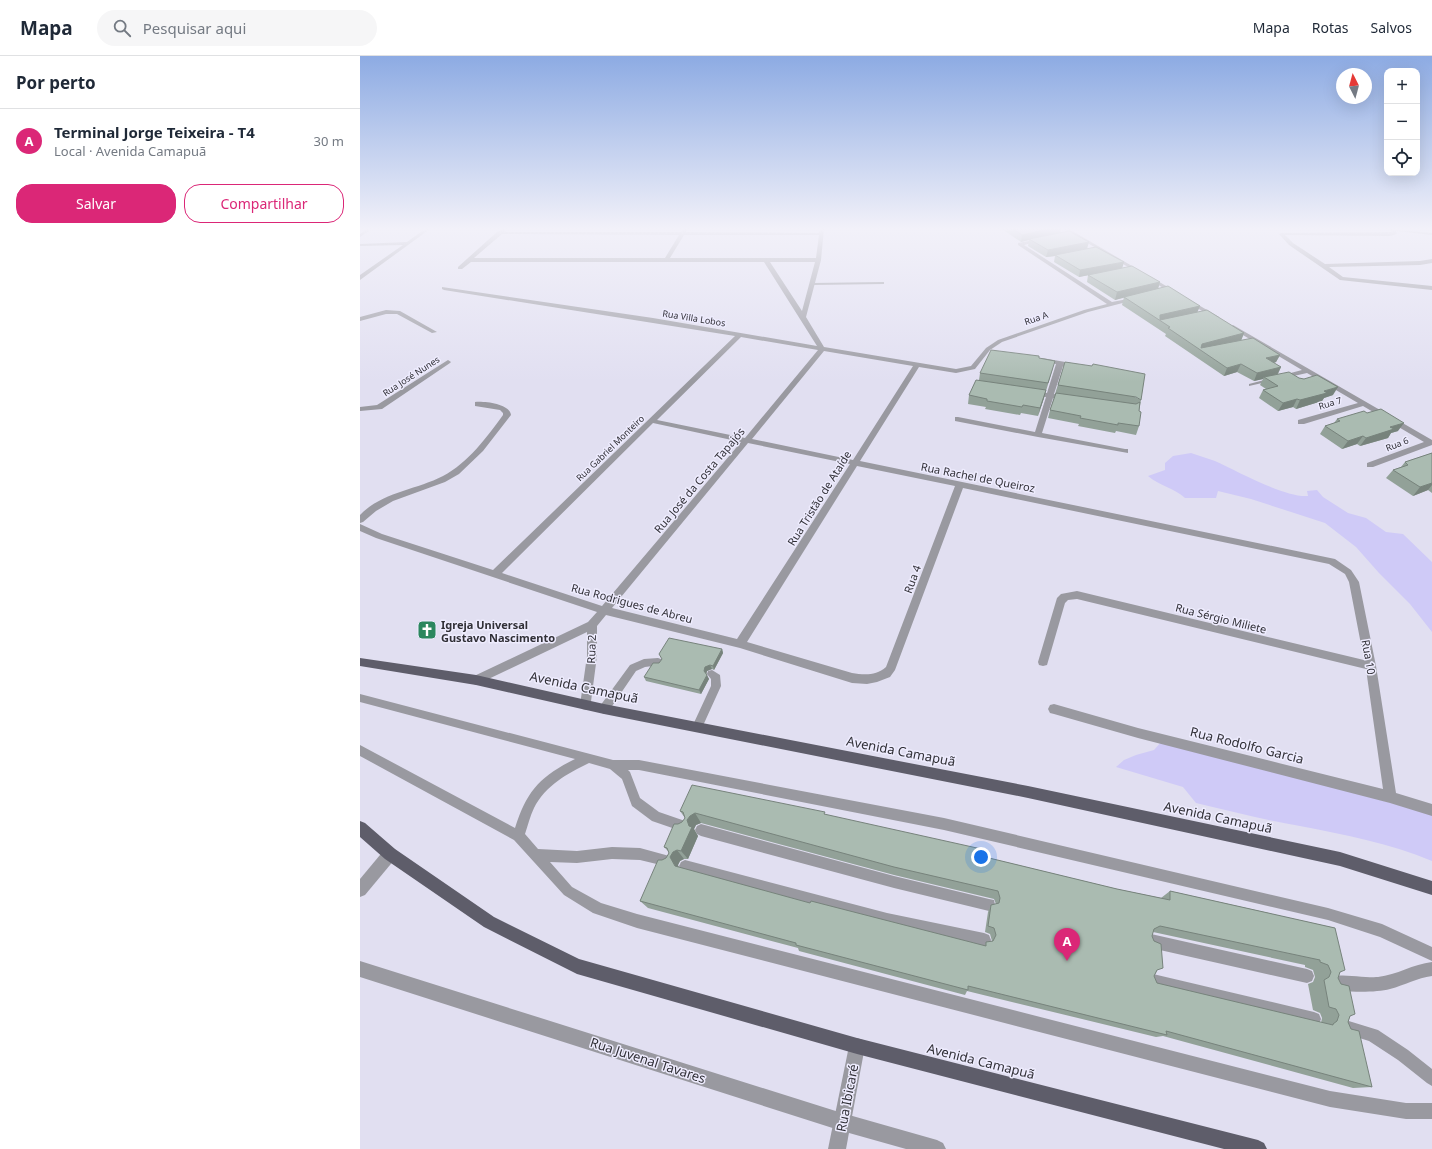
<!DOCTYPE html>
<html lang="pt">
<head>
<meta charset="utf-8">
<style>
	:root { --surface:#fff; --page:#f6f6f7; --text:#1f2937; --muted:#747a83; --line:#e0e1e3; --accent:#db2777 }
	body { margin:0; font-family:"Noto Sans",sans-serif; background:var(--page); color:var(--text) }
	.controls { position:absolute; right:12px; top:12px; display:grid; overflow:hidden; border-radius:8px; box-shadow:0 4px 16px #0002 }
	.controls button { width:36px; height:36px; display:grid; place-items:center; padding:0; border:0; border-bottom:1px solid var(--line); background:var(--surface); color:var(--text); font:20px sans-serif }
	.compass { position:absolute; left:976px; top:12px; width:36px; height:36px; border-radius:50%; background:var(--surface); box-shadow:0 4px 16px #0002; rotate:354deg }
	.you { position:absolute; left:621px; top:801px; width:14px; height:14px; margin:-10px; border:3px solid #fff; border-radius:50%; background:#1a73e8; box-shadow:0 0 0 6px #1a73e833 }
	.badge { display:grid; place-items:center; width:26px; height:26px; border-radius:50%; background:var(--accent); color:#fff; font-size:13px; font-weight:700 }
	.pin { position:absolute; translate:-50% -33px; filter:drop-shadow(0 1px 2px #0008) }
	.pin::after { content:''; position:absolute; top:21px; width:14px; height:12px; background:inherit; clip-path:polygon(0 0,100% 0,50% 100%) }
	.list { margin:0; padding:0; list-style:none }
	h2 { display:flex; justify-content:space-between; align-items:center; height:52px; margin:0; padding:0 16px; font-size:17px }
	h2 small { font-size:13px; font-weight:400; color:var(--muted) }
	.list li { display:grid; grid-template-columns:26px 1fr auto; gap:12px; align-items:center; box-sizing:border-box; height:64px; padding:0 16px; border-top:1px solid var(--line) }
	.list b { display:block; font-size:15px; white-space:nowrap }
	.list p { margin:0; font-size:13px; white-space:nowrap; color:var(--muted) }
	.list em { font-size:13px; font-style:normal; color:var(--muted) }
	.actions { display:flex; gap:8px; padding:12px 16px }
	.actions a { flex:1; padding:9px 0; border:1px solid var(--accent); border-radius:16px; text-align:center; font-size:14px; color:var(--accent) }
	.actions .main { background:var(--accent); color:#fff }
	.icon { flex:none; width:22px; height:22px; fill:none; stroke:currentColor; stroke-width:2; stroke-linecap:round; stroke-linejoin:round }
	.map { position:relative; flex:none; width:1072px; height:1093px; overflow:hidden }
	header { display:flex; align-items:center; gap:24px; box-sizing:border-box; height:56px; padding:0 20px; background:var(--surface); border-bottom:1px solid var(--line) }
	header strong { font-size:19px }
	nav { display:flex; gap:22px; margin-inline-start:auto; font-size:14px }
	.search { width:280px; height:36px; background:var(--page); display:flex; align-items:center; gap:10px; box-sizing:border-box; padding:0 14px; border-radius:22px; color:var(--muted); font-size:15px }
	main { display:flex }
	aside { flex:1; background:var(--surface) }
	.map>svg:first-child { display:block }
	.green { fill:#cfcaf7 }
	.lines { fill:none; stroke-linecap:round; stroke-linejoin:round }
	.service { fill:#9999a0; fill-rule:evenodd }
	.minor { fill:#9999a0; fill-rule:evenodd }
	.tertiary { fill:#9999a0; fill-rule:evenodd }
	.primary { fill:#5e5d6a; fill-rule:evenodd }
	.wall { fill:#92a198; fill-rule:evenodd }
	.shaded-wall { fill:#77837c }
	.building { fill:#aabbb1; stroke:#77837c; fill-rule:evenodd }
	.labels { text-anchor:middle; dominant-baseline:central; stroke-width:3; stroke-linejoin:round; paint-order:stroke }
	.far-street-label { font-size:9px; fill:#313037; stroke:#eeecfe }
	.street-label { font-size:11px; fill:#313037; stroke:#eeecfe }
	.poi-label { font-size:11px; font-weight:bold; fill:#313037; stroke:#eeecfe; text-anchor:start }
	.near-street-label { font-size:13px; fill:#313037; stroke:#eeecfe }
</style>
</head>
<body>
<header>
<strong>Mapa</strong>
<div class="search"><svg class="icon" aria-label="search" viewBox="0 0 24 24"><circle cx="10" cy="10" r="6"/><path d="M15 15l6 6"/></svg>Pesquisar aqui</div>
<nav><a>Mapa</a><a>Rotas</a><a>Salvos</a></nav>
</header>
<main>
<aside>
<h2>Por perto<small></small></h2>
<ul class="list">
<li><span class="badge">A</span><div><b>Terminal Jorge Teixeira - T4</b><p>Local · Avenida Camapuã</p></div><em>30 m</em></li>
</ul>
<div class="actions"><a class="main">Salvar</a><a>Compartilhar</a></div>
</aside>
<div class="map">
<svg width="1072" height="1093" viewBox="0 0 1072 1093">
	<rect width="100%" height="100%" fill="#e1dff1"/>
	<g class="green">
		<path d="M831 397C839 400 847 402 855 405 877 415 925 442 948 440L947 435 957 434 963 441 988 457 1006 462 1026 476 1043 478 1072 506V576L1050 548 1019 517 996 491 965 467 891 443 858 435 856 442H825C814 432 800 430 788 420L805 414V407L813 400Z"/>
		<path d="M802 685 1072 758V805C1030 787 985 779 940 770 905 764 870 755 836 747L823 731 756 711 764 704 776 699 794 694Z"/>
	</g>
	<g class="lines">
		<g class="service">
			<path d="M522 226H524V228L452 229 450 228 452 227Z"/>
			<path d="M298 602 301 603 303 606 301 609 285 611 276 615 248 656 244 658 240 656 239 653 240 650 270 609 284 603Z"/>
			<path d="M352 614 360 619 361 630 341 674 337 676 333 674 332 671 351 630V623L347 618 348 615Z"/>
			<path d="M0 638 253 704H279L584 762 968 852 1022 868 1072 891V905L1020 881 968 864 584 774 279 714H268L270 716 280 742 299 756 328 766 330 770 328 774 324 776 292 765 272 750 262 723 250 713 229 707C208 717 185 730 174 752 170 760 168 769 165 778L178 793 217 795 252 791 280 792 313 801 315 805 313 809 309 811 280 804 252 803 217 807 190 806 212 831 241 847 277 858 970 1035 1046 1047H1072V1063H1046L970 1051 277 872 233 857 204 839 154 784 0 700V689L155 772C167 735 179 721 215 703L0 646Z"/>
			<path d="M341 768 534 820 629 843 634 844 635 849 634 854 629 855 534 832 341 780 337 778 335 774 337 770Z"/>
			<path d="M325 804 527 857 624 877 629 879 631 884 629 889 624 891 527 869 325 816 321 814 319 810 321 806Z"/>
			<path d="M791 878 947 913 952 915 954 920 952 925 947 927 791 892 786 890 784 885 786 880Z"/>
			<path d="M1072 906V920C1057 922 1045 929 1030 933 1014 937 981 937 965 931L963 926 965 921C975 917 1005 922 1018 921 1037 919 1053 908 1072 906Z"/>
			<path d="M793 918 954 956 959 958 961 963 959 968 954 970 793 932 788 930 786 925 788 920Z"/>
			<path d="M979 962 1018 974 1048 994 1072 1013V1030L1067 1027 1038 1004 1009 985 974 974 972 969 974 964Z"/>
		</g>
		<g class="minor">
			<path d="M7 173H12L0 181V178Z"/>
			<path d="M65 173H70L0 224V219L43 189 0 190V188L47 186Z"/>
			<path d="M143 173 146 174 145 176H321L323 173H327L326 176 459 177 460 173H464L461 204 446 261 464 291 596 313 611 310 626 292 638 284 724 254 747 248 658 189V187L684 182V184L664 189 752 246 778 241V243L728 256 642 286 630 294 615 313 596 317 559 311 500 405 975 503 991 514 999 526 1016 610 1036 737 1072 748V760L1030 747 778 682 694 658 690 657 688 653 690 649 694 648 778 672 1023 733 1006 613 717 543 708 544 705 547 687 609 683 610 679 609 678 606 697 542 701 538 717 535 1004 604 989 526 985 518 969 508 603 432 535 614 530 621 517 626 507 628 492 627 380 592 246 559 237 570V600L230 653 226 654 222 653 220 649 227 600V576L120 627 116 629 112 627 110 624 112 621 228 566 237 556 16 482 0 475V468L22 478 133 514 375 280 84 234 82 233V231L293 262 457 290 404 206H111L102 213H98V211L137 176ZM142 178 319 179 305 202H114ZM324 179H459L456 202H310ZM410 206H455L442 255ZM381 281 458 294 385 382 297 364ZM464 295 553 310 493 404 392 383ZM293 367 381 386 242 550 142 517ZM388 387 490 408 377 583 252 552ZM497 410 595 430 526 611C516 620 504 619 492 617L387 586Z"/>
			<path d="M704 173H709L859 261 854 262Z"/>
			<path d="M1028 173 1072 177V179L1036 175 1037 178 1030 180 925 179 933 187 965 208 1060 205 1072 203V207L1060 209 969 211 983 221 1072 230V234L980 224 929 189 919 178 921 177 1032 176Z"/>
			<path d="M26 254 40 255 77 276 72 277 37 258H26L0 265V261Z"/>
			<path d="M873 269 1072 384V389L1013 411H1007V407L1064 386 1003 350 944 368H938V364L998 347 947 317 889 330V328L942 314 871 272 870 271Z"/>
			<path d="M682 302 717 308 720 310 717 312 703 310 694 338 708 340 712 342 708 344 693 342 682 377 765 393H768V397L678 381 595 365V361H598L675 376 686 341 672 339 668 337 672 335 687 337 696 308 680 305V303Z"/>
			<path d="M88 304 91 306 90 307 22 353 0 355V351L17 349Z"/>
			<path d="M115 346C125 345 150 348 151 359L123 395 99 418 85 426 33 445 16 455 3 466 0 467V459C22 436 56 434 83 420 108 407 127 381 143 359V357L140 354 115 350Z"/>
			<path d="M30 791 35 793 37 798 35 803 5 839 0 841V823L25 793Z"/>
			<path d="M0 905 482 1057 577 1084 583 1087 586 1093H546L482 1075 0 921Z"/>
		</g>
		<path class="tertiary" d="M497 982 503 984 505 990 486 1093H468L489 990 491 984Z"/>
		<g class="primary">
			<path d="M0 602 116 619 244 648 668 730 980 796 1072 825V839L980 810 668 742 244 658 116 629 0 610Z"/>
			<path d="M0 765 5 767 35 793 134 861 219 903 497 982 898 1084 904 1087 907 1093H864L497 998 217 918 124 871 25 803 0 781Z"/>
		</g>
	</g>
	<g class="wall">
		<path d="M642 173H701L700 176 762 212 800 226 798 232 840 250 837 256 884 277 881 284 920 299 916 306 914 307 921 311 918 318 939 322 973 339 964 342 962 345 936 353 933 351 918 355 899 342 903 334 906 333 900 329 903 323 894 325 877 316 864 320 805 280 806 278 762 249 764 241 755 244 727 226 728 219 719 221 694 206 695 200 686 201 668 190 669 184 661 186Z"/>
		<path d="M679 302 693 312 686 335 684 342 678 360 661 357 660 359 625 353 626 351 608 348 609 339 619 324 620 317Z"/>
		<path d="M705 306 781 344 779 355V370L776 379 756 375 755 377 718 370 719 368 688 362 690 354Z"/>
		<path d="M977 363 1038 375 1031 377 1028 382 1000 390 997 388 982 393 960 378 965 370 974 367Z"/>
		<path d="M1072 397V437L1068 434 1053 440 1026 422 1033 414 1041 411 1045 406Z"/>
		<path d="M362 593 363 597 354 614 352 613 347 615 346 618 349 623 341 638 286 625 284 621 299 607Z"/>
		<path d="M320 755 466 759 625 801 757 833 801 842 810 835 975 872 980 916 978 922 990 960 988 966 1012 1031 993 1032 803 980 796 981 607 935 605 939 439 895 438 892 288 852 280 845 302 804 306 802 309 797 308 795 304 791 318 768 322 766 325 762ZM341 767 534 819 634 843 636 848 631 849 628 856 625 876 630 878 632 885 626 886 624 890 450 847 318 811V809L320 805 324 803H328L338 780 334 773 336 769ZM793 876 945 909V911L953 914 955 921 953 926 948 928 953 954 960 957 962 962 961 967 797 927 794 920 797 915 792 880Z"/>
	</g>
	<g class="shaded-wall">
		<path d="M689 173H701L700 177 669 183V184L661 186 662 179Z"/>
		<path d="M729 186 727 193 695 199V200L686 201 688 194Z"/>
		<path d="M764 206 762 213 719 221 720 214Z"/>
		<path d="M800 226 798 233 755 244 757 236Z"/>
		<path d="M840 250 837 257 799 264 800 259Z"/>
		<path d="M884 277 881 285 840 293 842 288Z"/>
		<path d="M920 299 916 306 903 310 906 302Z"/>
		<path d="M881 308 877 316 864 320 867 312Z"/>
		<path d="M921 311 917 319 904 321 903 323 894 325 897 317Z"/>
		<path d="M978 331 973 339 964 342 962 345 936 353 940 344 964 335Z"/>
		<path d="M686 334 684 342 678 360 680 352Z"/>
		<path d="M937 343 933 351 918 355 923 347Z"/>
		<path d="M1044 367 1038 375 1031 377 1028 382 1000 390 1006 382 1030 371Z"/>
		<path d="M1003 380 997 388 982 393 988 385Z"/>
		<path d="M1072 427V429L1068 434 1053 440 1060 431Z"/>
		<path d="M362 593 363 597 354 614 353 610Z"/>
		<path d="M350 609 352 613 347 615 346 619 344 615 345 611Z"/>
		<path d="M347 619 349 623 341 638 339 634Z"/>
		<path d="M335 757 341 767 336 769 334 773 338 780 328 803 321 795 329 770 327 764 330 760Z"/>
		<path d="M317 794 324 803 320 805 318 809 322 818 315 810 310 801 313 796Z"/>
	</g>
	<g class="building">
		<path d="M653 173H689L662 179Z"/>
		<path d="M709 175 729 186 688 194 669 183Z"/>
		<path d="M736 191 764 206 720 214 695 199Z"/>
		<path d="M772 210 800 226 757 236 728 219Z"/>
		<path d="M808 230 840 250 800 259V264L847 254 884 277 842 288 841 292 893 282 920 299 906 302 921 311 897 317 881 308 867 312 808 272 810 271 764 241Z"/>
		<path d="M631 294 679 300V302L695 305 688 327 620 317Z"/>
		<path d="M705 306 732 310 733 308 785 318 781 344 776 341 698 329Z"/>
		<path d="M929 316 939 322 944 323 957 319 978 331 964 335 967 337 940 344 937 343 923 347 903 334 918 330 904 321Z"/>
		<path d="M616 324 686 334 680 352 663 349 662 351 627 345V343L609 339Z"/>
		<path d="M696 337 776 348 780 346 779 355 781 356 779 370 758 367V369L720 362 721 360 690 354Z"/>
		<path d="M1021 353 1044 367 1030 371 1034 373 1006 382 1003 380 988 385 965 370 980 365 977 363 1004 355 1007 357Z"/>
		<path d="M1072 397V427L1060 431 1033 414 1048 409 1045 406Z"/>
		<path d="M309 582 362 593 353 610 350 609 345 611 344 615 347 619 339 634 284 621 293 607H299L302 603 299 598Z"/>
		<path d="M332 729 465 756 464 758 626 794 625 801 757 833 810 844V835L975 872 985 914 980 916 978 922 981 928 989 930 995 958 990 960 988 966 991 973 999 975 1012 1031 806 975 807 979 608 930V934L436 889V887L280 845 298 804H302L306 802 309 797 307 792 304 791 314 768H318L322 766 325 762 323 756 320 755ZM335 757 534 811 638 835 640 842 639 847 631 849 628 870 634 872 636 879 633 885 626 886V890L451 845 450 847 315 810 310 801 313 796 317 794 321 795 332 771 329 770 327 764 330 760ZM800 870 960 904V906L968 909 971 916 969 921 964 924 969 951 976 953 979 959 977 965 973 968V969L797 927 794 920 797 914 803 912 801 888 794 885 792 880 794 873Z"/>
	</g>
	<linearGradient id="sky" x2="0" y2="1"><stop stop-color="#8dabe3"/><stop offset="0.53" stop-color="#f2f1f9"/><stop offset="1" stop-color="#f2f1f9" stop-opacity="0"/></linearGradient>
	<rect width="1072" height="326" fill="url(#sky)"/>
	<defs>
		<symbol id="church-square" viewBox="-11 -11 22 22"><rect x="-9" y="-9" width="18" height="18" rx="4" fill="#2b875e" stroke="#eeecfe"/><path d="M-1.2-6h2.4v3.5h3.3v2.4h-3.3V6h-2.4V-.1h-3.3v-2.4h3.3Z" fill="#fff"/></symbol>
	</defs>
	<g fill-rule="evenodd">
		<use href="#church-square" x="56" y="563" width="22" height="22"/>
	</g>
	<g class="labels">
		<g class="far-street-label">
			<text transform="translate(334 262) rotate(9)">Rua Villa Lobos</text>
			<text transform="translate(676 262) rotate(-19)">Rua A</text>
			<text transform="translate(51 320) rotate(-33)">Rua José Nunes</text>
			<text transform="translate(970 347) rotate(-17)">Rua 7</text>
			<text transform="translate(1037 388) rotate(-21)">Rua 6</text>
			<text transform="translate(250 392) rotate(-44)">Rua Gabriel Monteiro</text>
		</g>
		<g class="street-label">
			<text transform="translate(618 421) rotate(11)">Rua Rachel de Queiroz</text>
			<text transform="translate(339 424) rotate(-50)">Rua José da Costa Tapajós</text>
			<text transform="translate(459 442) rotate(-58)">Rua Tristão de Ataíde</text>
			<text transform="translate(552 523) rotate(-70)">Rua 4</text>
			<text transform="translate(272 547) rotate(15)">Rua Rodrigues de Abreu</text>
			<text transform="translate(861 562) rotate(14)">Rua Sérgio Miliete</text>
			<text transform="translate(231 593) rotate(-88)">Rua 2</text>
			<text transform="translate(1009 601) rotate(80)">Rua 10</text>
		</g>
		<g class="poi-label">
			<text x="81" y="568">Igreja Universal<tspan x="81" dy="13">Gustavo Nascimento</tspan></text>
		</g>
		<g class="near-street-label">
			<text transform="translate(224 631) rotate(12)">Avenida Camapuã</text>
			<text transform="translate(887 689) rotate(14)">Rua Rodolfo Garcia</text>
			<text transform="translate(541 695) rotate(11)">Avenida Camapuã</text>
			<text transform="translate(858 761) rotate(12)">Avenida Camapuã</text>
			<text transform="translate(288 1004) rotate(18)">Rua Juvenal Tavares</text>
			<text transform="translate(621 1005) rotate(14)">Avenida Camapuã</text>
			<text transform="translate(487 1042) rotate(-79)">Rua Ibicaré</text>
		</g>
	</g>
</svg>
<div class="controls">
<button>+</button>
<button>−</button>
<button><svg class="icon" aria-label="locate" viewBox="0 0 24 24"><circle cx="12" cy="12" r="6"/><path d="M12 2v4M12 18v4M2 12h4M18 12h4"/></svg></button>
</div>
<svg class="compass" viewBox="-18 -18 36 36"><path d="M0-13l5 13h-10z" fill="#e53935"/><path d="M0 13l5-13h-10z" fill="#747a83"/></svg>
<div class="you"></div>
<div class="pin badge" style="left:707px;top:905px">A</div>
</div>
</main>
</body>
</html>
